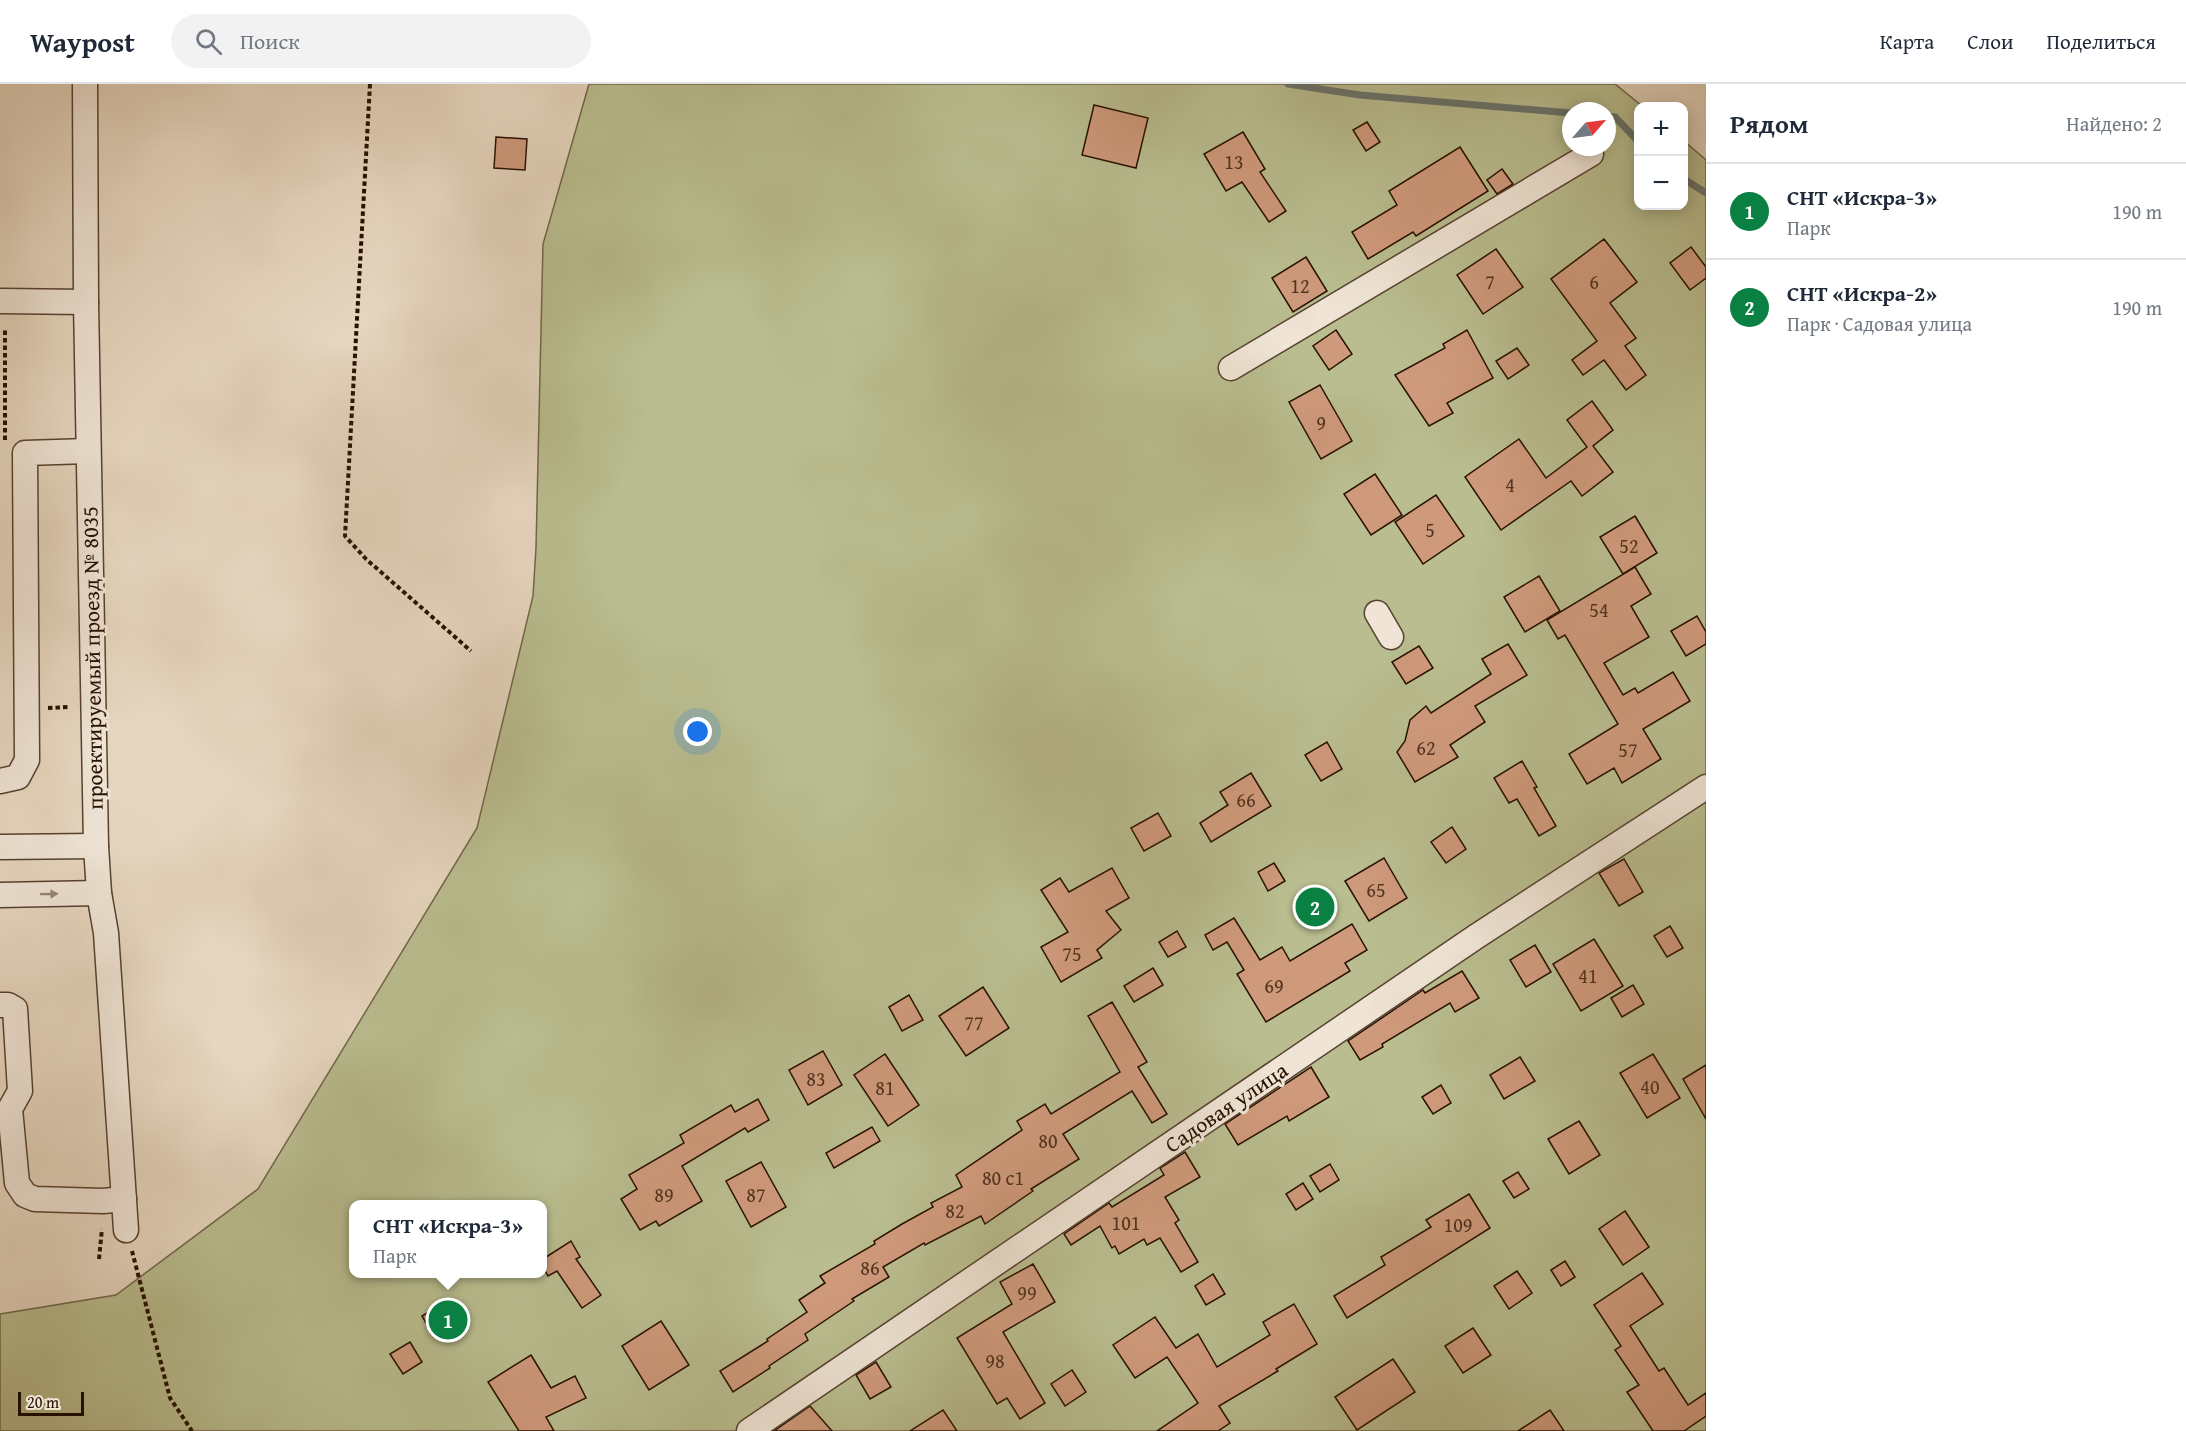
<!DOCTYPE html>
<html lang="ru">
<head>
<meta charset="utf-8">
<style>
	:root { --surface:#fff; --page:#f2f2f3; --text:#1f2937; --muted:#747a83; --line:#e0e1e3; --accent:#0b8043 }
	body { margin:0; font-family:"Gentium Book Plus",serif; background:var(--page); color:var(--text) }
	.controls { position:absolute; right:18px; top:18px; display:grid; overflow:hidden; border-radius:12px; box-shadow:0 3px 15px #0003 }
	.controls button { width:54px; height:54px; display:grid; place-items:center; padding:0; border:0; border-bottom:2px solid var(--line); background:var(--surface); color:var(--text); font:30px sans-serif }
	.compass { position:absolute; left:1562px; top:18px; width:54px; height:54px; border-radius:50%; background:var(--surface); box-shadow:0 3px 15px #0003; rotate:62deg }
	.scale { position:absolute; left:18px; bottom:15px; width:66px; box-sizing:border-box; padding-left:6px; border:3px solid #271100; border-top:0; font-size:16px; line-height:21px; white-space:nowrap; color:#271100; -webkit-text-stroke:4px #efe4d5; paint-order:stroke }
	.you { position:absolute; left:698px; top:648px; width:21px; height:21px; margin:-15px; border:4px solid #fff; border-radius:50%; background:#1a73e8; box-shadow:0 0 0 9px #1a73e833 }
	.badge { display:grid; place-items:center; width:39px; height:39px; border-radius:50%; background:var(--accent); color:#fff; font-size:20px; font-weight:700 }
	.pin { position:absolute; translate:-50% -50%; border:3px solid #fff; box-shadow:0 2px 6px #0006 }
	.popup { position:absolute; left:349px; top:1116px; width:198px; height:78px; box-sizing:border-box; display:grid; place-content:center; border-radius:12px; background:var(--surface); filter:drop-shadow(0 2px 4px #0005); font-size:20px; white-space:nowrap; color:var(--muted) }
	.popup b { font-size:22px; color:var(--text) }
	.popup::after { content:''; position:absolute; left:50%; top:100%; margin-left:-12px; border:12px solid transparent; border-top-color:var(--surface) }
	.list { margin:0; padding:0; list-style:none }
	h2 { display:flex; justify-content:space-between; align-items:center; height:78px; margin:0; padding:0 24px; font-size:26px }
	h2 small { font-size:20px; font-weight:400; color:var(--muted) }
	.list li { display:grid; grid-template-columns:39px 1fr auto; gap:18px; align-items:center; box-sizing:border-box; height:96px; padding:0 24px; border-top:2px solid var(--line) }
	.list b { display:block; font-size:22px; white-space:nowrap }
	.list p { margin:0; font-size:20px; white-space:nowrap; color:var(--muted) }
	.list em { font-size:20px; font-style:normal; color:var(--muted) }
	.icon { flex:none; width:33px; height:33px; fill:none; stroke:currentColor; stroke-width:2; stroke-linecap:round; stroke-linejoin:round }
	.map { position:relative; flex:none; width:1706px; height:1347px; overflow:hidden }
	header { display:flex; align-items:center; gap:36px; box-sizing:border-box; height:84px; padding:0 30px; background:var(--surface); border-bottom:2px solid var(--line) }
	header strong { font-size:28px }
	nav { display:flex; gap:33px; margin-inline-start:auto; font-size:21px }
	.search { width:420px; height:54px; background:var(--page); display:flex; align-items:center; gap:15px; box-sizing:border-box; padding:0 21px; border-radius:33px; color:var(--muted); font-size:22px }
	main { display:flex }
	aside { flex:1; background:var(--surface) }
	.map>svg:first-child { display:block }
	.green { fill:#b9bd8f; stroke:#706748; stroke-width:1.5; fill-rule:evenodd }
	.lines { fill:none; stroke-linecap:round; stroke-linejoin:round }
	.stream { stroke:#6a756e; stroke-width:7 }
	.building { fill:#cf9a7c; stroke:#271100; stroke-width:1.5 }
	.minor-casing { stroke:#574230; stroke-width:27 }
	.path { stroke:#271100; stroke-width:4; stroke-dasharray:4.5 3; stroke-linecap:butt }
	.minor { stroke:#efe4d5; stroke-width:24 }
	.oneway { fill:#958575 }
	.labels { text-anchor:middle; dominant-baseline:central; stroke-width:6; stroke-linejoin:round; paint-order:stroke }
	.number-label { font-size:20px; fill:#51331f }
	.street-label { font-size:22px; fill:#271100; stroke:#efe4d5 }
</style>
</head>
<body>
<header>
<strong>Waypost</strong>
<div class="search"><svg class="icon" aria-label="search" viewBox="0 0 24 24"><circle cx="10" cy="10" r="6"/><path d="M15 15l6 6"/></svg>Поиск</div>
<nav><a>Карта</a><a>Слои</a><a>Поделиться</a></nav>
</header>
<main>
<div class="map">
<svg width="1706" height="1347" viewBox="0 0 1706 1347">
	<rect width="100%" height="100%" fill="#e6d6bf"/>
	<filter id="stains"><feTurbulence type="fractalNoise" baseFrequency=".00333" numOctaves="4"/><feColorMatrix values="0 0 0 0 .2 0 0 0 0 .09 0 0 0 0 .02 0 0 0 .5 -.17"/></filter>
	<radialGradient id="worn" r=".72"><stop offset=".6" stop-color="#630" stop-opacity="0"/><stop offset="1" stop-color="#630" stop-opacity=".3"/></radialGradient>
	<path class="green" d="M589 0H1615L1642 22H1638V122H1684V57L1706 76V1347H0V1230L116 1211 258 1105 477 744 533 512 536 464 543 160ZM1571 27H1607V63H1571ZM354 1120H542V1190H354Z"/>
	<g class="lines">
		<g class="stream">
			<path d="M1288 0 1360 11 1571 29"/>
			<path d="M1607 32 1615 33 1638 57"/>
			<path d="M1684 95 1706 109"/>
		</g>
	</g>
	<g class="building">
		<path d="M1094 21 1148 34 1136 84 1082 71Z"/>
		<path d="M1367 38 1380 58 1366 67 1353 46Z"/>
		<path d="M1243 48 1265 85 1260 88 1286 127 1269 138 1242 98 1226 107 1204 70Z"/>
		<path d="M496 53 527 55 525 86 494 84Z"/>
		<path d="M1460 63 1488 107 1416 152 1413 148 1368 175 1352 148 1397 121 1389 107Z"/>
		<path d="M1502 85 1513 100 1497 110 1487 96Z"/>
		<path d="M1604 155 1637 198 1610 219 1636 254 1625 262 1646 291 1626 306 1604 276 1583 291 1572 276 1597 257 1551 195Z"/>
		<path d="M1691 163 1706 183V194L1690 206 1670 179Z"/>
		<path d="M1496 165 1523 203 1483 230 1457 191Z"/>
		<path d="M1306 173 1327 207 1293 228 1272 194Z"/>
		<path d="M1336 246 1352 270 1329 286 1313 262Z"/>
		<path d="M1467 246 1493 294 1447 319 1453 329 1429 342 1395 291 1445 264 1443 260Z"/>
		<path d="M1517 264 1529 281 1508 295 1496 277Z"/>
		<path d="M1320 301 1352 357 1321 375 1289 318Z"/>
		<path d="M1592 317 1613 346 1593 362 1613 388 1582 412 1571 397 1501 446 1465 393 1519 355 1546 394 1587 363 1567 336Z"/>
		<path d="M1375 390 1402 431 1371 451 1344 410Z"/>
		<path d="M1436 411 1464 452 1423 480 1395 438Z"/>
		<path d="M1635 432 1657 469 1623 490 1600 453Z"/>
		<path d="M1635 483 1651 510 1631 522 1649 553 1604 579 1623 611 1635 604 1638 609 1673 588 1690 617 1643 645 1661 675 1622 699 1614 684 1587 700 1569 670 1618 640 1565 551 1558 555 1547 536Z"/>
		<path d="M1539 492 1560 527 1525 548 1504 513Z"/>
		<path d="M1697 532 1706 548V560L1686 572 1671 547Z"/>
		<path d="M1508 560 1527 591 1475 622 1485 638 1450 661 1458 673 1415 698 1397 668 1405 657 1410 636 1426 622 1431 629 1491 590 1482 575Z"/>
		<path d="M1419 562 1433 584 1406 600 1392 578Z"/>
		<path d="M1327 658 1342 685 1321 697 1305 671Z"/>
		<path d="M1522 677 1537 703 1534 704 1556 742 1539 752 1517 715 1509 719 1494 694Z"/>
		<path d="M1251 689 1271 722 1211 758 1200 739 1228 721 1220 708Z"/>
		<path d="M1158 729 1171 752 1144 767 1131 744Z"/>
		<path d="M1452 743 1466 765 1446 779 1431 758Z"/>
		<path d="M1384 774 1407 814 1369 837 1345 797Z"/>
		<path d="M1624 775 1643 808 1619 822 1599 789Z"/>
		<path d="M1274 779 1285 797 1268 807 1258 788Z"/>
		<path d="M1112 784 1129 814 1106 827 1121 846 1097 866 1102 874 1061 898 1041 863 1068 848 1041 806 1060 794 1069 808Z"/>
		<path d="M1234 834 1260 876 1282 863 1290 877 1352 840 1367 866 1345 879 1350 887 1266 938 1237 890 1244 886 1227 858 1213 866 1205 851Z"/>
		<path d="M1670 842 1683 864 1667 873 1654 852Z"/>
		<path d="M1177 847 1186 863 1168 873 1159 858Z"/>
		<path d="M1594 855 1623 902 1581 927 1553 880Z"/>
		<path d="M1535 861 1551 888 1526 903 1510 876Z"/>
		<path d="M1153 884 1163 901 1134 918 1124 902Z"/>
		<path d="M1462 887 1479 914 1455 928 1450 919 1382 960 1383 963 1360 976 1348 957 1423 906 1425 909Z"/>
		<path d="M1633 901 1644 920 1622 933 1611 914Z"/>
		<path d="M983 903 1009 944 966 972 939 932Z"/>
		<path d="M909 911 923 936 902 947 889 923Z"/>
		<path d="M1112 918 1147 978 1138 983 1167 1030 1152 1039 1132 1007 1063 1050 1079 1075 1031 1105 1033 1107 985 1140 981 1132 925 1161 924 1159 883 1183 889 1193 852 1215 854 1217 805 1250 808 1256 769 1282 770 1284 733 1308 720 1287 768 1257 767 1255 807 1228 799 1216 825 1199 820 1192 875 1160 874 1157 902 1140 933 1123 931 1119 962 1103 956 1091 1022 1046 1017 1037 1045 1020 1051 1030 1120 988 1088 932Z"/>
		<path d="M823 967 842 1001 808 1021 789 986Z"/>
		<path d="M885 970 919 1021 888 1042 854 991Z"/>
		<path d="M1653 970 1680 1014 1647 1034 1620 989Z"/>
		<path d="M1520 973 1535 997 1504 1015 1490 991Z"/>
		<path d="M1706 981V1035L1683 995Z"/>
		<path d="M1311 983 1329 1013 1289 1037 1287 1032 1238 1061 1225 1040Z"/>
		<path d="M1441 1001 1451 1019 1433 1030 1422 1013Z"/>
		<path d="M758 1015 769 1036 748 1048 745 1044 682 1082 702 1117 659 1142 656 1137 640 1146 621 1115 637 1105 629 1091 684 1059 680 1051 731 1021 735 1028Z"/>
		<path d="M1579 1037 1600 1071 1569 1090 1548 1055Z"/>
		<path d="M872 1043 880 1057 834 1084 826 1069Z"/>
		<path d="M1185 1068 1200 1093 1165 1113 1179 1136 1175 1139 1198 1178 1181 1188 1160 1154 1147 1161 1144 1155 1119 1170 1115 1162 1112 1164 1100 1142 1071 1161 1064 1150 1109 1119 1112 1123 1164 1091 1160 1084Z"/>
		<path d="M761 1078 786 1123 751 1143 726 1097Z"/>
		<path d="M1330 1080 1339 1096 1320 1108 1310 1092Z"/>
		<path d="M1518 1088 1529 1105 1514 1114 1503 1097Z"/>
		<path d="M1303 1099 1313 1115 1296 1126 1286 1110Z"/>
		<path d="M1469 1110 1490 1144 1347 1234 1334 1212 1385 1181 1381 1173 1431 1143 1426 1136Z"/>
		<path d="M1625 1127 1649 1163 1623 1181 1599 1145Z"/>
		<path d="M571 1157 580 1173 576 1175 601 1211 582 1224 557 1187 548 1192 543 1183V1175Z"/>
		<path d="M1565 1177 1575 1193 1561 1202 1551 1186Z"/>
		<path d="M1033 1180 1055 1218 1003 1248 1045 1319 1020 1335 1007 1314 997 1320 957 1254 1012 1220 1000 1198Z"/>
		<path d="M1517 1187 1532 1209 1509 1225 1494 1202Z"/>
		<path d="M1642 1189 1663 1220 1630 1242 1659 1287 1664 1284 1688 1321 1706 1309V1332L1684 1347H1653L1627 1308 1639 1301 1615 1266 1621 1262 1594 1221Z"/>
		<path d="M1213 1190 1225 1210 1206 1221 1195 1202Z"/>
		<path d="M451 1215 462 1233 433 1251 422 1232Z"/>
		<path d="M1294 1220 1317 1260 1276 1285 1278 1287 1219 1322 1230 1339 1218 1347H1157L1198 1319 1167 1273 1135 1294 1113 1261 1155 1233 1176 1264 1198 1250 1217 1283 1270 1251 1263 1238Z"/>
		<path d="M661 1237 689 1281 649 1306 622 1262Z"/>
		<path d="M1473 1244 1491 1271 1463 1289 1445 1262Z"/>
		<path d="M410 1258 422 1278 403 1290 390 1270Z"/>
		<path d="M531 1271 551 1304 575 1292 586 1314 546 1333 554 1347H519L488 1298Z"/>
		<path d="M1393 1275 1415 1308 1357 1346 1335 1313Z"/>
		<path d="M876 1278 891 1303 870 1315 856 1291Z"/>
		<path d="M1072 1286 1086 1308 1065 1322 1051 1300Z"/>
		<path d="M810 1322 832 1347H774Z"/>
		<path d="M943 1326 957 1347H910Z"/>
		<path d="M1550 1326 1564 1347H1518Z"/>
	</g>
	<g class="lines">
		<defs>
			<g id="minor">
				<path d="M85 0 86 218 96 762 99 809 106 849 126 1146"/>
				<path d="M0 217 86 218"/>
				<path d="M1231 284 1591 70"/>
				<path d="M1377 529 1391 553"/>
				<path d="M0 697 18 693 27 676 25 369 88 367"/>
				<path d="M0 763 96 762"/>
				<path d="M0 811 99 809"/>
				<path d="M0 921H8L15 925 20 1007 10 1025 17 1099 25 1111 35 1115 103 1117 124 1115"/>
				<path d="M749 1347 1477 852 1706 703"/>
			</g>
		</defs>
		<use href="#minor" class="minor-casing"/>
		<g class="path">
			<path d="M370 0 345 452 366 475 471 567"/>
			<path d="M5 356V244"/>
			<path d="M48 624 68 623"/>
			<path d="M132 1167 170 1314 192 1347"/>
			<path d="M99 1175 102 1145"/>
		</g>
		<use href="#minor" class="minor"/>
	</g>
	<defs><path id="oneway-solid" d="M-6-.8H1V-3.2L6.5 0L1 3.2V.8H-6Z" transform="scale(1.5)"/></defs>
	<use class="oneway" href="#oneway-solid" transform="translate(49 810) rotate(-1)"/>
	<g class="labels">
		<g class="number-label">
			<text x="1234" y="77">13</text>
			<text x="1490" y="197">7</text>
			<text x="1594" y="197">6</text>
			<text x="1300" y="201">12</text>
			<text x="1321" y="338">9</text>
			<text x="1510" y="400">4</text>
			<text x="1430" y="445">5</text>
			<text x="1629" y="461">52</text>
			<text x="1599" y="525">54</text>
			<text x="1426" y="663">62</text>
			<text x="1628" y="665">57</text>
			<text x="1246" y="715">66</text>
			<text x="1376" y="805">65</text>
			<text x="1072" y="869">75</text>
			<text x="1588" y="891">41</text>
			<text x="1274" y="901">69</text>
			<text x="974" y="938">77</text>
			<text x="816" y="994">83</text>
			<text x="1650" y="1002">40</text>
			<text x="885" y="1003">81</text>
			<text x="1048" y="1056">80</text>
			<text x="1003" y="1093">80 с1</text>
			<text x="664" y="1110">89</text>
			<text x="756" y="1110">87</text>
			<text x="955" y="1126">82</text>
			<text x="1126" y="1138">101</text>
			<text x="1458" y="1140">109</text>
			<text x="870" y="1183">86</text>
			<text x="1027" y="1208">99</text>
			<text x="995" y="1276">98</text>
		</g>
		<g class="street-label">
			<text transform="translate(92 574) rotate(-91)">проектируемый проезд № 8035</text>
			<text transform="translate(1226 1023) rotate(-34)">Садовая улица</text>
		</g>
	</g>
	<rect width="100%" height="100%" filter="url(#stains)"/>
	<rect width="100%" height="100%" fill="url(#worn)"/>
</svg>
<div class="controls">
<button>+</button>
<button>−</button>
</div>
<svg class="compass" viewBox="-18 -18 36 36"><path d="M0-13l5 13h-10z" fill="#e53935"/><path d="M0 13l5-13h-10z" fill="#747a83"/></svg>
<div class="scale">20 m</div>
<div class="you"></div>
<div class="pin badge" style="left:448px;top:1236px">1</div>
<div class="popup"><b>СНТ «Искра-3»</b>Парк</div>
<div class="pin badge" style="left:1315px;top:823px">2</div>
</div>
<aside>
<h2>Рядом<small>Найдено: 2</small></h2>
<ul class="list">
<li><span class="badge">1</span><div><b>СНТ «Искра-3»</b><p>Парк</p></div><em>190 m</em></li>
<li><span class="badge">2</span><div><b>СНТ «Искра-2»</b><p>Парк · Садовая улица</p></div><em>190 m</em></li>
</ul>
</aside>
</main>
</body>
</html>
